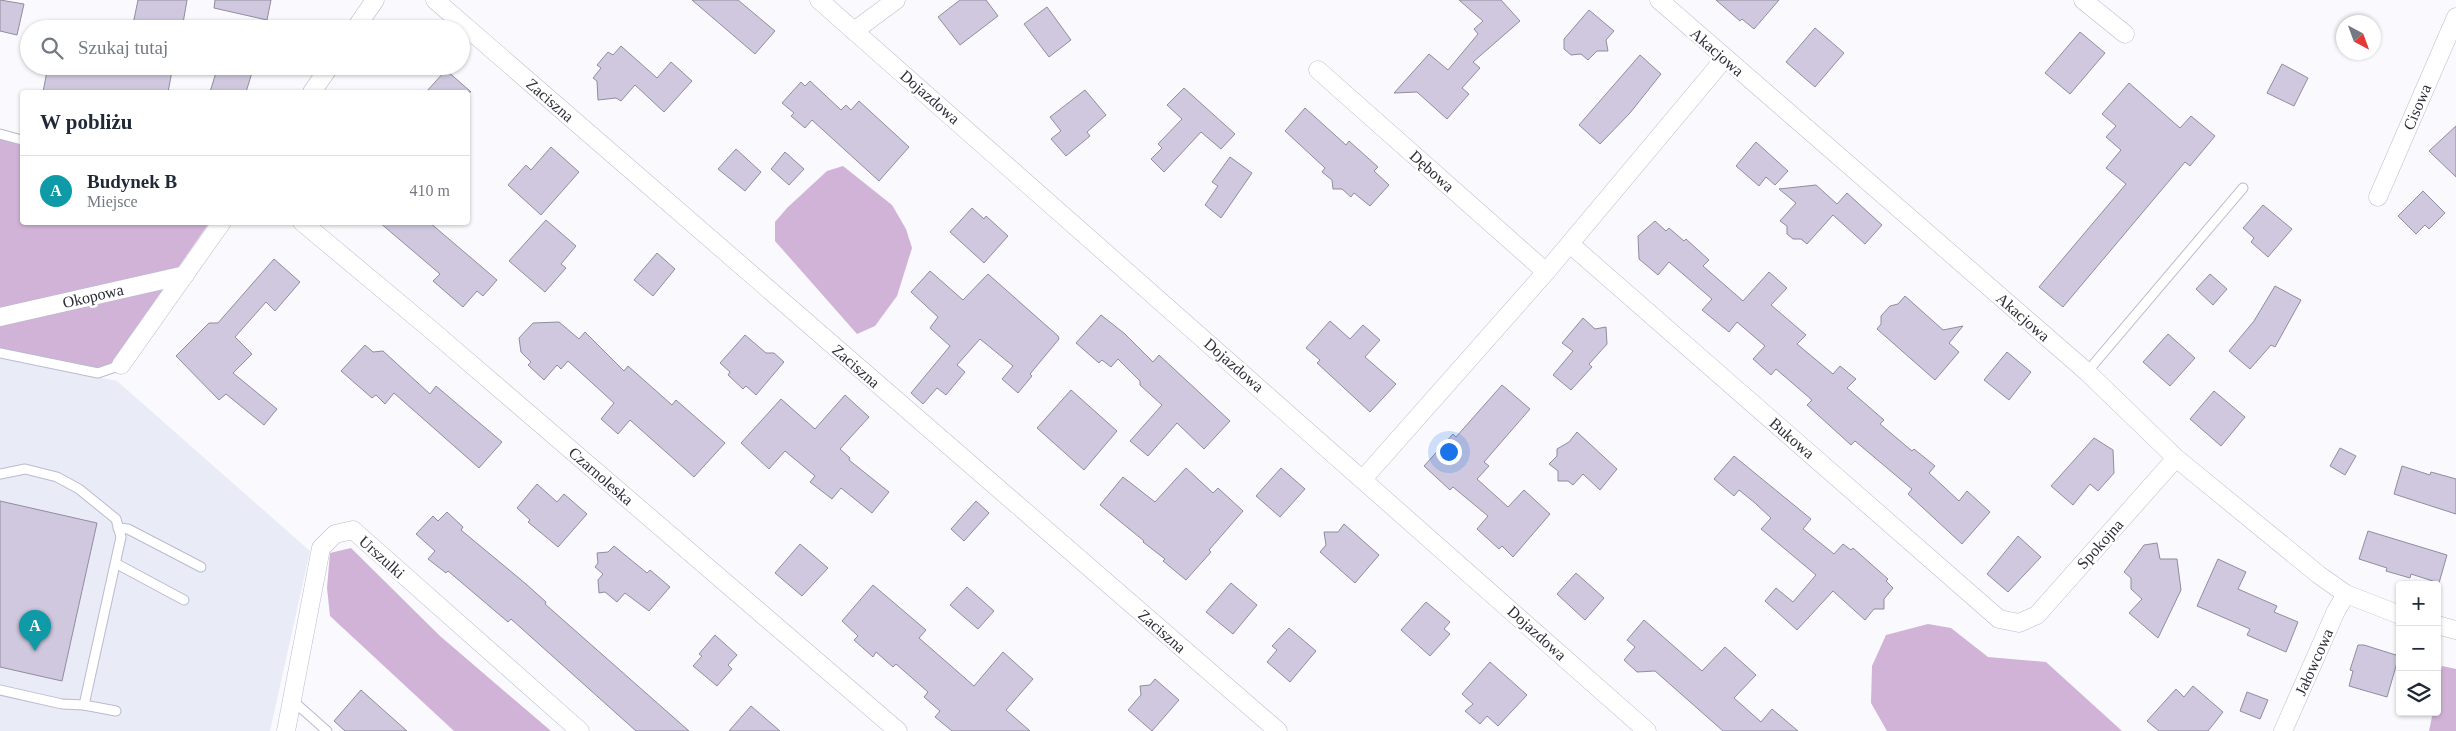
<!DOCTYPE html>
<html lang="pl">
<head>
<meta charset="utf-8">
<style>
	:root { --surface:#fff; --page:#f2f2f3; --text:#1f2937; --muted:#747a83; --line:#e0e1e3; --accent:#a20421 }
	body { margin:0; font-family:Georgia,serif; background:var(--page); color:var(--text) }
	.controls { position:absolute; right:15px; bottom:15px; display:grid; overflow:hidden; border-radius:5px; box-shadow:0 1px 4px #0004 }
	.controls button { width:45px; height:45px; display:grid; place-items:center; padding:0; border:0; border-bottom:1px solid var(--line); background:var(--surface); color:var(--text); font:25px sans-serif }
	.compass { position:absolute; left:2336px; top:15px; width:45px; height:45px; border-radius:50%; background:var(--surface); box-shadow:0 1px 4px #0004; rotate:139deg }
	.you { position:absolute; left:1448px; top:451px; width:18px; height:18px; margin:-12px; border:4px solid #fff; border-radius:50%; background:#1a73e8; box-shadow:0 0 0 8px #1a73e833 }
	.badge { display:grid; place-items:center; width:32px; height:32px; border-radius:50%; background:var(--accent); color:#fff; font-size:16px; font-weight:700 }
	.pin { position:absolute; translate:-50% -41px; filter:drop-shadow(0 1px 2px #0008) }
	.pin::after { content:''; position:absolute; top:26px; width:18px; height:15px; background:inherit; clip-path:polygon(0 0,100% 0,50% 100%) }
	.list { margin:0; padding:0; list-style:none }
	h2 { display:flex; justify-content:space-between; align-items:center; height:65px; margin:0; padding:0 20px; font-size:21px }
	h2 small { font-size:16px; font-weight:400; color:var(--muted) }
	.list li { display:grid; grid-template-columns:32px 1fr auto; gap:15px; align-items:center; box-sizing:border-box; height:70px; padding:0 20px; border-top:1px solid var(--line) }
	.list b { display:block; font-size:19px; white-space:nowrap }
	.list p { margin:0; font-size:16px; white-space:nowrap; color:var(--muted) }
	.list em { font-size:16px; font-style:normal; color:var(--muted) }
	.icon { flex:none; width:28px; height:28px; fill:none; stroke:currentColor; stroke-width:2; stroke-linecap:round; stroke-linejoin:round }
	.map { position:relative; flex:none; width:2456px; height:731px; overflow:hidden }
	.search { position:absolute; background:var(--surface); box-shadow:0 1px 4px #0004; left:20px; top:20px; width:450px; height:55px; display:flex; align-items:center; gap:12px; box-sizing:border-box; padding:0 18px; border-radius:28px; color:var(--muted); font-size:19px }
	.panel { position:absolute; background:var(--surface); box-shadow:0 1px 4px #0004; left:20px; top:90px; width:450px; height:135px; border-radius:5px }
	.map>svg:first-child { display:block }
	.built { fill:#e9ebf6 }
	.forest { fill:#d1b3d7 }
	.building { fill:#cfc8de; stroke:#928ca0 }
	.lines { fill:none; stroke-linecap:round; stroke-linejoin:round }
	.lane-casing { stroke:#b8bbd1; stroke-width:11 }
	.street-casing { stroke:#b8bbd1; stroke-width:19 }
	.lane { stroke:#fff; stroke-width:9 }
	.street { stroke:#fff; stroke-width:18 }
	.labels { text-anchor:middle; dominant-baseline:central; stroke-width:5; stroke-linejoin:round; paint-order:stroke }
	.street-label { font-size:16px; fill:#2c2d36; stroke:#fff }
</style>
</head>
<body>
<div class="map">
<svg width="2456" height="731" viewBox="0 0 2456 731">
	<rect width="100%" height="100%" fill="#f9f9fe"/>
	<path class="built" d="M0 356 117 381 310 551 270 731H0Z"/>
	<g class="forest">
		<path d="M0 134 22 138V222L209 223 102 377 0 356Z"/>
		<path d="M843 166 892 205 906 229 912 248 897 296 875 326 857 334 775 241V222L787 208 827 171Z"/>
		<path d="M351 548 440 636 551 731H454L330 616 327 588 330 553Z"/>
		<path d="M1928 624 1951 628 1988 657 2046 662 2122 731H1887L1871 703 1872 666 1886 635Z"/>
		<path d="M2442 666 2456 669V731H2429L2433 712H2437V690Z"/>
	</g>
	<g class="building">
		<path d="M0 0 24 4 17 35 0 31Z"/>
		<path d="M138 0H187L182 29H132Z"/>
		<path d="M215 0H271L267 20 214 8Z"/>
		<path d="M692 0H738L775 31 755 54Z"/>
		<path d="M960 0H986L998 16 960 45 938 17Z"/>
		<path d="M1459 0H1501L1520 21 1473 62 1480 68 1462 88 1469 94 1447 119 1417 92 1394 93 1429 54 1448 70 1478 34 1474 29 1483 21Z"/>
		<path d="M1716 0H1779L1754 29 1742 19 1740 21Z"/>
		<path d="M1047 7 1071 40 1049 57 1024 24Z"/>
		<path d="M1589 10 1614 31 1606 40 1608 51H1597L1588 60 1581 54 1571 55 1564 49V39Z"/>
		<path d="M1815 28 1844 53 1815 87 1786 62Z"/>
		<path d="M2080 32 2105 53 2070 94 2045 73Z"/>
		<path d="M621 46 657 78 671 62 692 81 664 112 635 85 621 101 616 98 598 100 597 81 593 78 601 68 597 65 608 52 613 55Z"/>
		<path d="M1640 55 1661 74 1630 113 1600 144 1579 125Z"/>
		<path d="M2282 64 2308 78 2294 106 2267 93Z"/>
		<path d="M48 66H173L168 92H43Z"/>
		<path d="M218 66H254L246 92H210Z"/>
		<path d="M446 70 471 92H426Z"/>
		<path d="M810 81 841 110 846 105 851 110 859 101 909 147 879 181 812 120 805 128 791 116 794 113 782 103 801 82 805 86Z"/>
		<path d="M2129 83 2180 128 2191 116 2215 136 2190 166 2185 162 2063 307 2039 287 2126 184 2106 168 2121 150 2106 137 2116 126 2102 114Z"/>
		<path d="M1184 88 1235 134 1221 149 1201 132 1164 172 1151 159 1162 148 1158 144 1182 119 1167 105Z"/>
		<path d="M1085 90 1106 115 1087 132 1090 136 1066 156 1051 139 1061 131 1050 117Z"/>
		<path d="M1305 108 1346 145 1349 141 1378 167 1374 171 1389 185 1370 206 1354 193 1351 197 1342 189H1333L1332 180 1322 172 1325 168 1285 131Z"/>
		<path d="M2456 126V177L2429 151Z"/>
		<path d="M1756 142 1788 171 1775 185 1766 177 1759 186 1736 166Z"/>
		<path d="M551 147 579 172 541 215 508 185 526 165 531 170Z"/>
		<path d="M736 149 761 172 745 191 718 169Z"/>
		<path d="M785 152 804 169 789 185 771 169Z"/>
		<path d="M1230 157 1252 173 1221 218 1205 205 1218 186 1212 182Z"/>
		<path d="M1816 185 1837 204 1847 193 1882 225 1865 244 1833 215 1807 244 1801 239H1793L1787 234V226L1780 221 1796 203 1779 189Z"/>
		<path d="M2423 191 2445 213 2429 229 2425 225 2416 234 2398 216Z"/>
		<path d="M2263 205 2292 229 2268 257 2251 242 2254 238 2243 228Z"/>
		<path d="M972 208 984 219 986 216 1008 236 984 263 950 232Z"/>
		<path d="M546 220 576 246 561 264 566 268 545 292 509 261Z"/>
		<path d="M1655 221 1666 231 1669 228 1684 241 1686 239 1709 260 1703 266 1743 301 1769 272 1787 288 1771 305 1806 335 1797 344 1833 374 1840 366 1856 379 1847 388 1884 420 1880 424 1912 451 1914 449 1935 466 1929 473 1959 501 1967 491 1990 512 1962 544 1908 494 1912 489 1855 441 1851 445 1807 405 1812 400 1776 369 1771 375 1753 359 1765 346 1737 322 1729 332 1702 310 1712 299 1669 262 1658 275 1639 259 1638 236Z"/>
		<path d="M379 222H429L497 280 483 296 477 291 463 307 433 281 440 274Z"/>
		<path d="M657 253 675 269 653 296 634 280Z"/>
		<path d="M274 259 300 282 275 311 266 302 235 337 252 354 233 373 277 409 264 425 226 394 219 400 176 356 209 323H218Z"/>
		<path d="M930 271 963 300 988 274 1058 336 1059 339 1030 374 1032 376 1018 393 1002 379 1013 366 980 339 957 365 965 372 946 395 937 388 923 404 911 393 950 346 930 328 938 317 911 292Z"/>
		<path d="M2210 274 2227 289 2213 305 2196 289Z"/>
		<path d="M2275 286 2301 300 2275 347 2271 345 2250 369 2229 351 2254 321Z"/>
		<path d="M1905 296 1943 330 1963 326 1949 343 1959 352 1935 380 1877 329 1881 324V316L1890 306 1898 304Z"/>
		<path d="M1101 315 1125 334 1153 362 1159 355 1230 421 1204 449 1177 423 1148 456 1130 441 1162 405 1140 385V381L1118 359 1111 367 1102 360 1099 363 1076 343Z"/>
		<path d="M1583 318 1595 329 1606 327 1607 344 1589 364 1592 367 1571 390 1553 375 1573 351 1562 343Z"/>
		<path d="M1330 321 1350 339 1363 325 1380 340 1365 357 1396 384 1370 412 1317 363 1320 360 1306 348Z"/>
		<path d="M559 322 579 339 585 332 624 371 628 366 672 405 676 400 725 443 694 477 630 420 618 434 601 419 614 403 568 361 561 369 557 365 544 380 528 365 531 362 521 352 519 338 533 323Z"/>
		<path d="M2168 334 2195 358 2170 386 2143 362Z"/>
		<path d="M745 335 766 353H774L784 362 756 395 746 386 743 389 728 375 730 372 720 363Z"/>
		<path d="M365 345 373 352 383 351 430 394 436 386 502 442 479 468 394 393 385 404 376 395 372 398 341 371Z"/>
		<path d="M2007 352 2031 372 2009 400 1984 380Z"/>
		<path d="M1502 385 1530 409 1484 462 1489 466 1477 479 1508 507 1524 490 1550 514 1513 557 1502 546 1499 549 1477 529 1488 516 1453 487 1450 490 1424 466 1453 434 1456 437Z"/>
		<path d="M1071 390 1117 431 1084 470 1037 428Z"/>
		<path d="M2214 391 2245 417 2221 446 2190 419Z"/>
		<path d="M845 395 869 417 840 449 850 458 849 460 889 492 872 513 841 488 832 499 810 482 815 476 785 451 769 469 741 443 781 399 815 429Z"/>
		<path d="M1577 432 1617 469 1600 490 1583 474 1573 485 1568 481H1558V471L1549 464 1557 456V449L1569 442Z"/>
		<path d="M2094 438 2113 450 2114 473 2098 491 2090 484 2073 505 2051 486Z"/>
		<path d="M2340 448 2356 456 2345 475 2330 466Z"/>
		<path d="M1734 456 1811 519 1803 529 1834 554 1843 544 1851 550 1853 548 1888 579 1886 581 1893 588 1884 599V609H1874L1865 620 1833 591 1797 630 1765 601 1776 588 1793 602 1816 575 1761 529 1771 518 1755 503 1739 490 1734 496 1714 479Z"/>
		<path d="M2402 466 2430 475 2431 472 2456 479V514L2394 494Z"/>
		<path d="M1186 468 1213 493 1218 488 1243 511 1209 550 1211 552 1186 580 1163 561 1165 559 1143 542 1144 541 1100 505 1123 477 1155 502Z"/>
		<path d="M1281 468 1305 489 1280 517 1256 496Z"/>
		<path d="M537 484 557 502 564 494 587 514 558 547 528 522 530 520 517 508Z"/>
		<path d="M0 501 97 523 62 681 0 667Z"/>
		<path d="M976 501 989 513 964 541 951 529Z"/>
		<path d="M447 512 463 527 461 530 526 584 546 602 545 604 689 731H636L511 619 508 622 448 571 446 573 428 559 435 551 416 534 433 516 438 521Z"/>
		<path d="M1344 524 1379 555 1355 583 1320 552 1326 545 1324 532H1338Z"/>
		<path d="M2368 531 2447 555 2439 583 2411 574 2410 578 2386 571 2387 568 2359 559Z"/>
		<path d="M2018 536 2041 557 2008 592 1987 574Z"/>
		<path d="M2157 543 2160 559H2177L2181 590 2158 638 2129 613 2142 599 2131 589V578L2124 572 2144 545Z"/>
		<path d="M800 544 828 568 802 596 775 573Z"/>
		<path d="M614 546 647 573 650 570 670 587 649 611 625 593 617 602 605 592 599 593 598 580 603 574 595 567 598 563 597 553 608 552Z"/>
		<path d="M2218 559 2246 572 2238 589 2277 606 2274 612 2298 622 2286 652 2247 635 2250 629 2197 606Z"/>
		<path d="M1576 573 1604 598 1585 620 1557 594Z"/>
		<path d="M1231 583 1257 605 1233 634 1206 612Z"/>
		<path d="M873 585 926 630 919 638 974 686 1003 652 1033 679 1006 710 1030 731H952L935 717 940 711 924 697 928 692 896 664 893 667 876 652 873 657 854 640 858 636 842 621Z"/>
		<path d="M967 587 994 611 978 629 950 605Z"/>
		<path d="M1426 602 1450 622 1444 629 1450 634 1430 656 1401 630Z"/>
		<path d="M1644 620 1702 671 1725 647 1756 675 1734 698 1761 722 1772 709 1798 731H1723L1655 671 1637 672 1624 660 1635 647 1627 640Z"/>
		<path d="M1289 628 1316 651 1290 682 1267 662 1277 650 1272 646Z"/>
		<path d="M715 635 737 655 728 665 732 669 717 686 693 666 702 656 699 654Z"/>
		<path d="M2358 645H2364L2399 656 2387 697 2349 686 2353 671 2350 670Z"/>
		<path d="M1490 662 1527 695 1498 726 1487 716 1480 724 1465 711 1473 704 1462 694Z"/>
		<path d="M1155 679 1179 700 1152 731 1128 710 1141 695 1140 686 1150 685Z"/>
		<path d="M2193 686 2223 712 2208 731H2159L2147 721 2176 689 2184 697Z"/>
		<path d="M361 690 380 707 407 731H345L334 721Z"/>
		<path d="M2247 692 2268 700 2260 719 2240 711Z"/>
		<path d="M751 706 780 731H729Z"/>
	</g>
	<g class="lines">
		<defs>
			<g id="lane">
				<path d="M0 134 22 140"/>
				<path d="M0 353 98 373 121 365"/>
				<path d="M2087 372 2243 188"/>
				<path d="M0 474 25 469 57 477 79 489 116 519 121 537 84 705 62 704 0 690"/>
				<path d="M118 528 128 529 201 567"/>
				<path d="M117 564 184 600"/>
				<path d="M292 700 327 731"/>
				<path d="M84 705 116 711"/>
			</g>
			<g id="street">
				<path d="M435 0 1278 731"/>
				<path d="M819 0 1647 731"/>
				<path d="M1659 0 2087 372 2176 458 2319 575 2346 594 2400 615"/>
				<path d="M2083 0 2125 34"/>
				<path d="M355 29 375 0"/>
				<path d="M854 31 896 0"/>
				<path d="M1318 70 1546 272"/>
				<path d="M312 92 330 66"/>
				<path d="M2378 197 2456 17"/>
				<path d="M302 222 429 328 898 731"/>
				<path d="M1570 244 1999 619 2019 623 2037 615 2176 458"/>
				<path d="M0 317 185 275"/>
				<path d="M121 365 222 222"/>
				<path d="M1363 479 1546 272 1725 58"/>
				<path d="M2437 625 2456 630"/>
				<path d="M286 731 321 548 335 534 353 530 580 731"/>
				<path d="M2283 731 2336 611 2346 594"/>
			</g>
		</defs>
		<use href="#lane" class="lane-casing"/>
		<use href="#street" class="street-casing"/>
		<use href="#lane" class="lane"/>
		<use href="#street" class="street"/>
	</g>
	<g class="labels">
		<g class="street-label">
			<text transform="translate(1717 52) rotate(41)">Akacjowa</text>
			<text transform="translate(930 97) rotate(41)">Dojazdowa</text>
			<text transform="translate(550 100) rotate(41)">Zaciszna</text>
			<text transform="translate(2417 107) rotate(-67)">Cisowa</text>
			<text transform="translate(1432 171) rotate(42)">Dębowa</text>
			<text transform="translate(93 296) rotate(-13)">Okopowa</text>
			<text transform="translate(2023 317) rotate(41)">Akacjowa</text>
			<text transform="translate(1234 365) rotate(41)">Dojazdowa</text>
			<text transform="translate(856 366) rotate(41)">Zaciszna</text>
			<text transform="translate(1792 438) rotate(41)">Bukowa</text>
			<text transform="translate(601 476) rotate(41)">Czarnoleska</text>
			<text transform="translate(2100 544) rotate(-48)">Spokojna</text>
			<text transform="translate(382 557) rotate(42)">Urszulki</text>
			<text transform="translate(1162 631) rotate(41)">Zaciszna</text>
			<text transform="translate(1537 633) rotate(42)">Dojazdowa</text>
			<text transform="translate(2314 662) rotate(-66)">Jałowcowa</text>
		</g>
	</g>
</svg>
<div class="controls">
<button>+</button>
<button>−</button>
<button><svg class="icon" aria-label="layers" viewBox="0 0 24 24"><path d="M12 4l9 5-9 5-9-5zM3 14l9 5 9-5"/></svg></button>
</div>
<svg class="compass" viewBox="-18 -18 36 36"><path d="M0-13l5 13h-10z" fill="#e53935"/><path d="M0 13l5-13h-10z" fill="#747a83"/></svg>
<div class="you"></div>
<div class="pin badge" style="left:35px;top:651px;background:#0f9aa8">A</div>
<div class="search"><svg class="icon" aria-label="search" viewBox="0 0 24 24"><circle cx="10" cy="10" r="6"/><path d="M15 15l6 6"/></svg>Szukaj tutaj</div>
<section class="panel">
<h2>W pobliżu<small></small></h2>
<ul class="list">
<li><span class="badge" style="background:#0f9aa8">A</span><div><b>Budynek B</b><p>Miejsce</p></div><em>410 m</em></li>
</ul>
</section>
</div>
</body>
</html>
